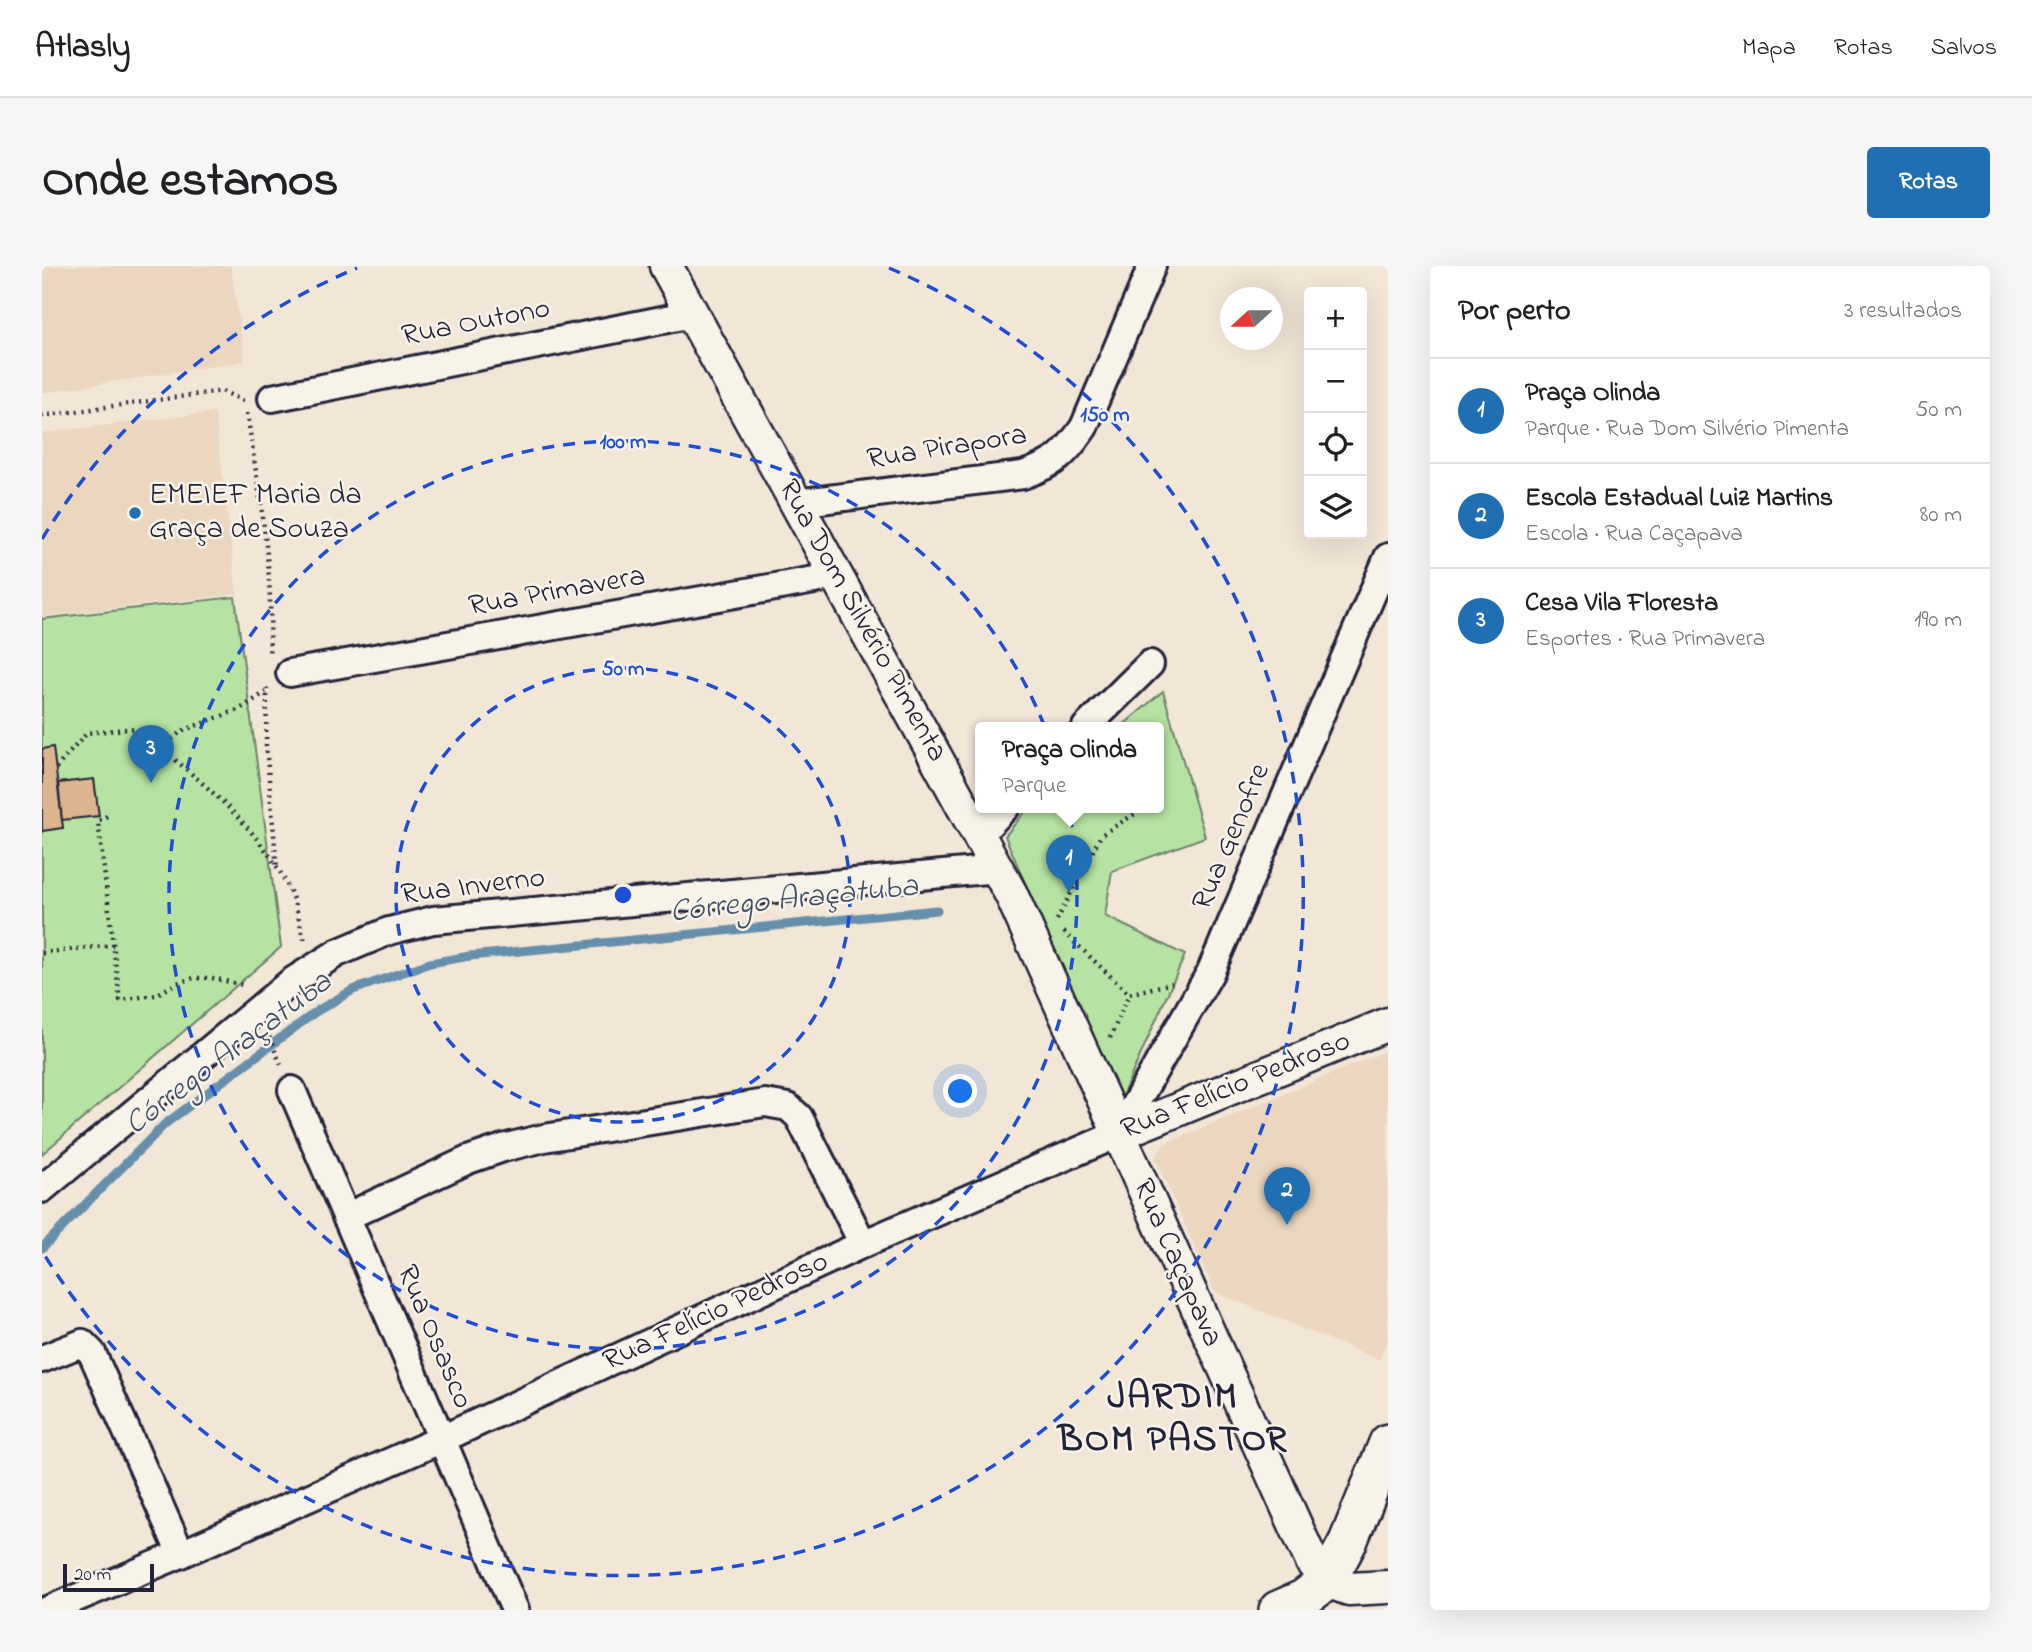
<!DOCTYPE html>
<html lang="pt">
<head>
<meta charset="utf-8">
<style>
	:root { --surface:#fff; --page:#f6f6f6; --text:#202124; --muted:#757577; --line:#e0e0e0; --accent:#1f6fb2 }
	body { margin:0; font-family:"Indie Flower",sans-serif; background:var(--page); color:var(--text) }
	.controls { position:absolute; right:21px; top:21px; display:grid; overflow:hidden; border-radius:7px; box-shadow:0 7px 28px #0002 }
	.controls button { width:63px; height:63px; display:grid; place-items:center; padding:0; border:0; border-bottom:2px solid var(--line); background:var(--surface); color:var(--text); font:35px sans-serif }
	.compass { position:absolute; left:1178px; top:21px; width:63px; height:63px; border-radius:50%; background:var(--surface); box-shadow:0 7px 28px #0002; rotate:249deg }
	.scale { position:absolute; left:21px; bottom:18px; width:91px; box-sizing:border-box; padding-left:7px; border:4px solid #22223b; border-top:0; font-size:19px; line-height:24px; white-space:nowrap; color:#22223b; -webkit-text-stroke:5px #f7f3e8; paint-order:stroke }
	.you { position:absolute; left:919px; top:826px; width:24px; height:24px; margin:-18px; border:5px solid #fff; border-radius:50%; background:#1a73e8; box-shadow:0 0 0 10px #1a73e833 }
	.badge { display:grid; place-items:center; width:46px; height:46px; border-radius:50%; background:var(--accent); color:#fff; font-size:23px; font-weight:700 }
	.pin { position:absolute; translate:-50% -58px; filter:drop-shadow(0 2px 4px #0008) }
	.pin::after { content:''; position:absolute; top:37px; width:24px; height:21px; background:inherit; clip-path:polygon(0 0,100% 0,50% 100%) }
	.popup { position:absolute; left:933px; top:456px; width:189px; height:91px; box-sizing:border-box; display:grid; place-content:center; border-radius:7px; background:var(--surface); filter:drop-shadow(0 2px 5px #0005); font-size:23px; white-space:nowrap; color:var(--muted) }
	.popup b { font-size:26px; color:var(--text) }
	.popup::after { content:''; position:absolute; left:50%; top:100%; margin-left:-14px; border:14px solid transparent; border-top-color:var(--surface) }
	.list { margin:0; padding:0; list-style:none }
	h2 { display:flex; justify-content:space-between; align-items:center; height:91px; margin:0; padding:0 28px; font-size:30px }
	h2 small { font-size:23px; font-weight:400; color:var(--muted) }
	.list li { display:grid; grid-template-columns:46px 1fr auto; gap:21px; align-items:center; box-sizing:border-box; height:105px; padding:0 28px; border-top:2px solid var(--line) }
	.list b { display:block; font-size:26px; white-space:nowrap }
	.list p { margin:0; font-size:23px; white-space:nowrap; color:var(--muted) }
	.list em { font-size:23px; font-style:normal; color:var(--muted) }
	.icon { flex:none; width:38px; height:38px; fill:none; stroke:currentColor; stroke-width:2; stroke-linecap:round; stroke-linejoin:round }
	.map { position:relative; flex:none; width:1346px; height:1344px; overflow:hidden; border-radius:7px }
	header { display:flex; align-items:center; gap:42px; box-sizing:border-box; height:98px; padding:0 35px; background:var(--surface); border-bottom:2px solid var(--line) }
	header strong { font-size:33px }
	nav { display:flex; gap:38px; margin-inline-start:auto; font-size:24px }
	.intro { display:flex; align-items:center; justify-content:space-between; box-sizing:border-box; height:168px; padding:0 42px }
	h1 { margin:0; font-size:49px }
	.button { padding:18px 32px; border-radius:7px; background:var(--accent); color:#fff; font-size:24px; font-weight:700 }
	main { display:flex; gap:42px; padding:0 42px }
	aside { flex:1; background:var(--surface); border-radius:7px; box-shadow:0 7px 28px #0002 }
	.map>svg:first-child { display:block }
	.built { fill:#ebd7c0 }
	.green { fill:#b6e3a1; stroke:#6c826e; stroke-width:2 }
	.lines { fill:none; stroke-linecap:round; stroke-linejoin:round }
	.stream { stroke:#668fab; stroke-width:9 }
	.building { fill:#dcb48d; stroke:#22223b; stroke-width:2 }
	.minor-casing { stroke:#22223b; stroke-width:32 }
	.tertiary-casing { stroke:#22223b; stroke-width:37 }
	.secondary-casing { stroke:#22223b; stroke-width:42 }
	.path { stroke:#22223b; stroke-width:4.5; stroke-dasharray:2 5; stroke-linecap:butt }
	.minor { stroke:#f7f3e8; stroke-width:26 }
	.tertiary { stroke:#f7f3e8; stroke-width:32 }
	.secondary { stroke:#f7f3e8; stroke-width:37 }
	.ring { fill:none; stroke:#1d4ed8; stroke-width:3.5; stroke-dasharray:12 9 }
	.poi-dot { fill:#1f6fb2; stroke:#f7f3e8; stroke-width:2.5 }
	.labels { text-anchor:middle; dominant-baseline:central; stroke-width:5; stroke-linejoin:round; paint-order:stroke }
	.street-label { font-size:30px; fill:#22223b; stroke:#f7f3e8 }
	.poi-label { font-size:30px; fill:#22223b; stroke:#f7f3e8; text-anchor:start }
	.water-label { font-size:32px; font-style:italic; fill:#3e506a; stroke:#f7f3e8 }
	.district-label { font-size:37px; font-weight:bold; letter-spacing:2px; fill:#22223b; stroke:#f7f3e8 }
	.centre { fill:#1d4ed8; stroke:#f7f3e8; stroke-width:3.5 }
	.ring-label { font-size:21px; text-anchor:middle; font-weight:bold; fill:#1d4ed8; stroke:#f7f3e8; stroke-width:5; stroke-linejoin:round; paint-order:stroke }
</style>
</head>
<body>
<header>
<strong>Atlasly</strong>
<nav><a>Mapa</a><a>Rotas</a><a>Salvos</a></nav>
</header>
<div class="intro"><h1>Onde estamos</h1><a class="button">Rotas</a></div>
<main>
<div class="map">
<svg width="1346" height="1344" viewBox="0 0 1346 1344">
	<rect width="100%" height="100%" fill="#f2e6d6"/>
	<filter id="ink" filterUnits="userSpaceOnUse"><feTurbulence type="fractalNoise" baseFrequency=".0143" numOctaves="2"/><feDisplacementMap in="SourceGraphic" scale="14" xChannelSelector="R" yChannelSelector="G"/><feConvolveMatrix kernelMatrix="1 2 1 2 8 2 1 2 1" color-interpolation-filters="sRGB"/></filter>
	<g filter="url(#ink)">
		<g class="built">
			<path d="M0 0H189L203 95 0 127Z"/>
			<path d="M173 146 195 328 0 351V167Z"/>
			<path d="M1346 784V1073L1337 1094 1173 1026 1113 892 1122 878Z"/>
		</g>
		<g class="green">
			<path d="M193 331 239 681 0 888V353Z"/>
			<path d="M1121 425 1163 571 1070 605 1063 650 1143 689 1077 837 963 570 987 541H1116V461H1079Z"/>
		</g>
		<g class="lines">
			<path class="stream" d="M0 982 123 858 275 745 311 724 353 709 388 697 428 690 895 644"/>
		</g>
		<g class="building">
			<path d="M11 481 21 562 0 565V483Z"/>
			<path d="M52 513 57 550 20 554 16 517Z"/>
		</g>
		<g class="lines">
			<defs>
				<g id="minor">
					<path d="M230 132 650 48"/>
					<path d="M754 237 981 209C1014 197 1022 190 1042 161L1110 0"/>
					<path d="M248 407 795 310"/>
					<path d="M1044 461 1108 398"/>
					<path d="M937 569 964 541"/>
					<path d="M250 824 473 1344"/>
					<path d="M0 923 249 716 295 687 347 665 391 654 956 603"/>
					<path d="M304 951 426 894 461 882 502 872 723 837 746 841 757 851 821 978"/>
					<path d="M0 1093 40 1077 50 1087 139 1288"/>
					<path d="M6 1344 139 1288 400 1173 821 978 1076 868 1168 707 1346 291"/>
				</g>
				<g id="tertiary">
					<path d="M624 0 969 628 1270 1296 1285 1315 1307 1323 1346 1321"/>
					<path d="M1076 868 1346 758"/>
				</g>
				<path id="secondary" d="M1236 1344 1261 1333 1285 1315 1306 1276 1346 1177"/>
			</defs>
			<use href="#minor" class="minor-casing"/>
			<use href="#tertiary" class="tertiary-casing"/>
			<use href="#secondary" class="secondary-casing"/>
			<g class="path">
				<path d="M205 147C217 228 233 308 227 389"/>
				<path d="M0 150 180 125 202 135"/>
				<path d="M225 422 224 479 235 603"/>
				<path d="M119 482 140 465 198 443 224 426"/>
				<path d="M14 502 45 467 95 462C149 508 216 557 247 623 254 639 258 658 263 675"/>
				<path d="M65 550 56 555 78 734 114 729 135 717 152 712H170L201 719"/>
				<path d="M1015 654 1059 569 1104 541"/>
				<path d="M1022 666 1087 728"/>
				<path d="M0 687 71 679"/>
				<path d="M227 771 240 801"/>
				<path d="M1068 772 1087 728 1130 717"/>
			</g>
			<use href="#minor" class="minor"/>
			<use href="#tertiary" class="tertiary"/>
			<use href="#secondary" class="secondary"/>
		</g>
	</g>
	<g class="ring">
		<circle cx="581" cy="629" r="227"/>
		<circle cx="581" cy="629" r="454"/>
		<path d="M0 273A681 681 0 0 1 315 2M847 2A681 681 0 1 1 0 985"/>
	</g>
	<circle class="poi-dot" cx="93" cy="247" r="7"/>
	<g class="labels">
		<g class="street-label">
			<text transform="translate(434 57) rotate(-11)">Rua Outono</text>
			<text transform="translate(905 182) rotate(-9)">Rua Pirapora</text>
			<text transform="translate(515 326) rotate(-10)">Rua Primavera</text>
			<text transform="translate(820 355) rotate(61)">Rua Dom Silvério Pimenta</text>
			<text transform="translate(1190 571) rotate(-67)">Rua Genofre</text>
			<text transform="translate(431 621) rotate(-7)">Rua Inverno</text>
			<text transform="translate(1194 820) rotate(-22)">Rua Felício Pedroso</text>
			<text transform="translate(1135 997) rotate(66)">Rua Caçapava</text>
			<text transform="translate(674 1046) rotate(-25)">Rua Felício Pedroso</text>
			<text transform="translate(392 1071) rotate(67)">Rua Osasco</text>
		</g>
		<g class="poi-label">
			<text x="107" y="230">EMEIEF Maria da<tspan x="107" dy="34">Graça de Souza</tspan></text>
		</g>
		<g class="water-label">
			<text transform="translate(752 634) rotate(-6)">Córrego Araçatuba</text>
			<text transform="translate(187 788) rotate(-37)">Córrego Araçatuba</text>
		</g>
		<g class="district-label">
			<text x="1131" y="1132">JARDIM<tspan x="1131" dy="43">BOM PASTOR</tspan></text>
		</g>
	</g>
	<circle cx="581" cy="629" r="10" class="centre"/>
	<g class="ring-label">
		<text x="1063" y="155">150 m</text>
		<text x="581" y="182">100 m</text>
		<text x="581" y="409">50 m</text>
	</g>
</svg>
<div class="controls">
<button>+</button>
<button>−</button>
<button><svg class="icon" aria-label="locate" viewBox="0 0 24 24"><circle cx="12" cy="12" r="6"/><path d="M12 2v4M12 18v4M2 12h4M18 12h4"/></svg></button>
<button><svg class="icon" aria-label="layers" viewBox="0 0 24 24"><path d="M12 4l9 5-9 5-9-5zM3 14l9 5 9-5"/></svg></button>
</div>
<svg class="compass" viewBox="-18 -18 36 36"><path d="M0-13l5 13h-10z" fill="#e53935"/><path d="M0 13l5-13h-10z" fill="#757577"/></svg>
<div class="scale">20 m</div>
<div class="you"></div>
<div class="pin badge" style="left:1027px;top:627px">1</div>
<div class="popup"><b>Praça Olinda</b>Parque</div>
<div class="pin badge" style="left:1245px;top:959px">2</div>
<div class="pin badge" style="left:109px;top:517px">3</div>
</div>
<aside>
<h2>Por perto<small>3 resultados</small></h2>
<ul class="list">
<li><span class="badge">1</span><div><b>Praça Olinda</b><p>Parque · Rua Dom Silvério Pimenta</p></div><em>50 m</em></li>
<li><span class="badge">2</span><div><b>Escola Estadual Luiz Martins</b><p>Escola · Rua Caçapava</p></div><em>80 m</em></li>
<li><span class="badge">3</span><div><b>Cesa Vila Floresta</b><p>Esportes · Rua Primavera</p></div><em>190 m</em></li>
</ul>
</aside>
</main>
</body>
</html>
